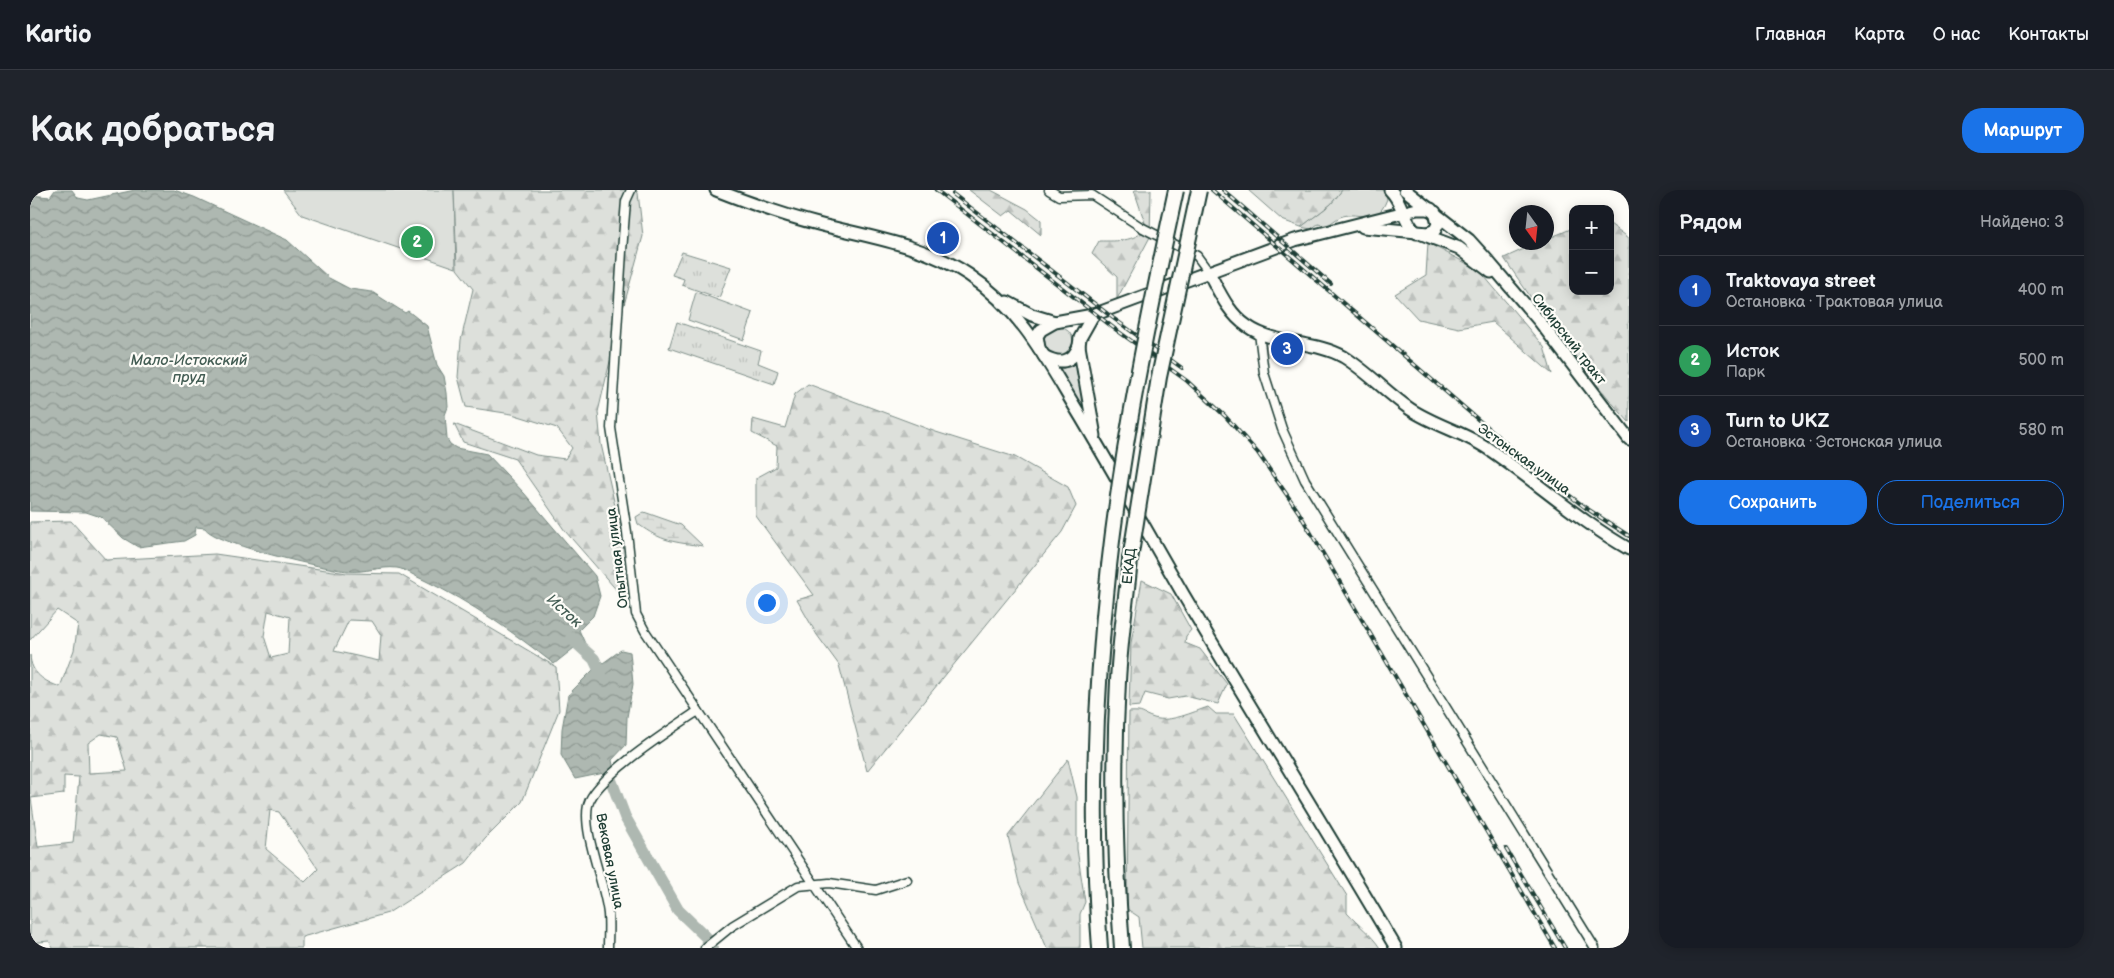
<!DOCTYPE html>
<html lang="ru">
<head>
<meta charset="utf-8">
<style>
	:root { --surface:#171b24; --page:#20242c; --text:#f1f3f6; --muted:#9ea1a6; --line:#363941; --accent:#1a73e8 }
	body { margin:0; font-family:"Balsamiq Sans",sans-serif; background:var(--page); color:var(--text) }
	.controls { position:absolute; right:15px; top:15px; display:grid; overflow:hidden; border-radius:10px; box-shadow:0 2px 12px #0003 }
	.controls button { width:45px; height:45px; display:grid; place-items:center; padding:0; border:0; border-bottom:1px solid var(--line); background:var(--surface); color:var(--text); font:25px sans-serif }
	.compass { position:absolute; left:1479px; top:15px; width:45px; height:45px; border-radius:50%; background:var(--surface); box-shadow:0 2px 12px #0003; rotate:165deg }
	.you { position:absolute; left:736px; top:412px; width:18px; height:18px; margin:-12px; border:4px solid #fff; border-radius:50%; background:#1a73e8; box-shadow:0 0 0 8px #1a73e833 }
	.badge { display:grid; place-items:center; width:32px; height:32px; border-radius:50%; background:var(--accent); color:#fff; font-size:16px; font-weight:700 }
	.pin { position:absolute; translate:-50% -50%; border:2px solid #fff; box-shadow:0 1px 5px #0006 }
	.list { margin:0; padding:0; list-style:none }
	h2 { display:flex; justify-content:space-between; align-items:center; height:65px; margin:0; padding:0 20px; font-size:21px }
	h2 small { font-size:16px; font-weight:400; color:var(--muted) }
	.list li { display:grid; grid-template-columns:32px 1fr auto; gap:15px; align-items:center; box-sizing:border-box; height:70px; padding:0 20px; border-top:1px solid var(--line) }
	.list b { display:block; font-size:19px; white-space:nowrap }
	.list p { margin:0; font-size:16px; white-space:nowrap; color:var(--muted) }
	.list em { font-size:16px; font-style:normal; color:var(--muted) }
	.actions { display:flex; gap:10px; padding:15px 20px }
	.actions a { flex:1; padding:11px 0; border:1px solid var(--accent); border-radius:20px; text-align:center; font-size:18px; color:var(--accent) }
	.actions .main { background:var(--accent); color:#fff }
	.map { position:relative; flex:none; width:1599px; height:758px; overflow:hidden; border-radius:20px }
	header { display:flex; align-items:center; gap:30px; box-sizing:border-box; height:70px; padding:0 25px; background:var(--surface); border-bottom:1px solid var(--line) }
	header strong { font-size:24px }
	nav { display:flex; gap:28px; margin-inline-start:auto; font-size:18px }
	.intro { display:flex; align-items:center; justify-content:space-between; box-sizing:border-box; height:120px; padding:0 30px }
	h1 { margin:0; font-size:35px }
	.button { padding:12px 22px; border-radius:20px; background:var(--accent); color:#fff; font-size:18px; font-weight:700 }
	main { display:flex; gap:30px; padding:0 30px }
	aside { flex:1; background:var(--surface); border-radius:20px; box-shadow:0 2px 12px #0003 }
	.map>svg:first-child { display:block }
	.green { fill:#dde0db; stroke:#7e8e88 }
	.forest { fill:url(#forest-firs); stroke:#7e8e88; fill-rule:evenodd }
	.wetland { fill:url(#wetland-marsh); stroke:#7e8e88 }
	.park { fill:url(#park-tufts); stroke:#7e8e88 }
	.water { fill:url(#water-waves); stroke:#75877f }
	.lines { fill:none; stroke-linecap:round; stroke-linejoin:round }
	.river { stroke:#aeb8b1; stroke-width:12 }
	.street-casing { stroke:#1f3d34; stroke-width:11 }
	.secondary-casing { stroke:#1f3d34; stroke-width:15 }
	.highway-casing { stroke:#1f3d34; stroke-width:18 }
	.street { stroke:#fdfcf7; stroke-width:8 }
	.secondary { stroke:#fdfcf7; stroke-width:11 }
	.highway { stroke:#fdfcf7; stroke-width:14 }
	.rail-casing { stroke:#1f3d34; stroke-width:4 }
	.rail { stroke:#fdfcf7; stroke-width:2; stroke-dasharray:5.5; stroke-linecap:butt }
	.highway-bridge-casing { stroke:#1f3d34; stroke-width:18; stroke-linecap:butt }
	.highway-bridge { stroke:#fdfcf7; stroke-width:14 }
	.labels { text-anchor:middle; dominant-baseline:central; stroke-width:4.5; stroke-linejoin:round; paint-order:stroke }
	.street-label { font-size:14px; fill:#1f3d34; stroke:#fdfcf7 }
	.water-label { font-size:15px; font-style:italic; fill:#435c53; stroke:#fdfcf7 }
</style>
</head>
<body>
<header>
<strong>Kartio</strong>
<nav><a>Главная</a><a>Карта</a><a>О нас</a><a>Контакты</a></nav>
</header>
<div class="intro"><h1>Как добраться</h1><a class="button">Маршрут</a></div>
<main>
<div class="map">
<svg width="1599" height="758" viewBox="0 0 1599 758">
	<defs>
		<pattern id="forest-firs" width="22" height="20" patternUnits="userSpaceOnUse" patternTransform="scale(1.25)"><rect width="22" height="20" fill="#dde0db"/><path d="M5 1l3.5 6h-7zM16 11l3.5 6h-7z" fill="#bdc1bd"/></pattern>
		<pattern id="wetland-marsh" width="20" height="14" patternUnits="userSpaceOnUse" patternTransform="scale(1.25)"><rect width="20" height="14" fill="#dde0db"/><path d="M1 5h8M5 5V1M11 12h8M15 12V8" fill="none" stroke="#bdc1bd"/></pattern>
		<pattern id="park-tufts" width="24" height="20" patternUnits="userSpaceOnUse" patternTransform="scale(1.25)"><rect width="24" height="20" fill="#dde0db"/><path d="M3 7l-1-3M5 7V3M7 7l1-3M15 17l-1-3M17 17v-4M19 17l1-3" fill="none" stroke="#bdc1bd"/></pattern>
		<pattern id="water-waves" width="16" height="10" patternUnits="userSpaceOnUse" patternTransform="scale(1.25)"><rect width="16" height="10" fill="#aeb8b1"/><path d="M0 5q4-4 8 0t8 0" fill="none" stroke="#8d9791"/></pattern>
	</defs>
	<rect width="100%" height="100%" fill="#fdfcf7"/>
	<filter id="ink" filterUnits="userSpaceOnUse"><feTurbulence type="fractalNoise" baseFrequency=".02" numOctaves="2"/><feDisplacementMap in="SourceGraphic" scale="10" xChannelSelector="R" yChannelSelector="G"/><feConvolveMatrix kernelMatrix="1 2 1 2 8 2 1 2 1" color-interpolation-filters="sRGB"/></filter>
	<g filter="url(#ink)">
		<g class="green">
			<path d="M253 0H424L426 78 272 25Z"/>
			<path d="M1312 0H1355L1357 9C1346 39 1330 19 1310 27 1306 29 1301 33 1297 36L1288 34 1281 39 1271 37 1301 14Z"/>
			<path d="M666 102 723 123 714 150 658 130Z"/>
			<circle cx="1028" cy="152" r="15"/>
			<path d="M1048 173 1057 230 1028 180Z"/>
		</g>
		<g class="forest">
			<path d="M424 0H606L608 3 613 46 589 133 568 222 571 254 598 373 600 403 590 404 535 341 485 269 433 252 424 234 506 265 535 269 542 258 527 238 482 224 436 217 428 187 431 150 443 99 427 79Z"/>
			<path d="M939 0H961L997 19 1011 30V45L981 20 973 26Z"/>
			<path d="M1104 0H1121L1120 47 1087 109V87L1062 64 1069 51C1088 51 1102 52 1117 39Z"/>
			<path d="M1218 0H1312L1301 14 1271 37 1252 30Z"/>
			<path d="M1580 34 1599 48V232C1553 181 1512 125 1474 68L1507 53 1516 52 1517 49 1543 38V101H1580Z"/>
			<path d="M1398 53 1449 80 1514 157 1522 184 1463 132 1429 138 1388 129 1365 104 1396 85Z"/>
			<path d="M778 194 906 242 985 267 1038 297 1046 316 1032 342 837 581 809 475 787 445 767 410 784 405 726 326V288L746 277 747 256 722 243 723 229 755 238 765 204Z"/>
			<path d="M41 331 76 370 185 364 317 383 369 384 526 477 529 520 492 612 455 649 436 673 358 723 272 747V758H23L19 751 0 753V465C1 484 14 491 30 497L44 460 48 434 27 420 0 450V332ZM238 421 260 427 258 464 241 468 234 446ZM319 430 342 431 351 445 349 471 304 461ZM71 544 87 547 97 581 59 583 58 553ZM34 586 49 587 43 653 8 657 1 608 34 604ZM240 620 249 622 288 679 275 692 236 659Z"/>
			<path d="M1112 390 1141 404 1161 440 1156 446 1155 453 1170 459 1197 494 1188 514 1155 506 1138 509 1115 503 1110 516 1099 517 1101 453Z"/>
			<path d="M1178 517 1186 524H1204L1317 706V723C1328 735 1341 744 1350 758H1112L1109 727 1097 719 1099 522C1115 521 1111 524 1124 528 1140 533 1163 522 1178 517Z"/>
			<path d="M1038 569 1047 607V659L1055 712 1050 724V758H1017L989 693 978 646Z"/>
		</g>
		<path class="wetland" d="M614 322 651 335 673 356C644 352 632 352 608 334L606 327Z"/>
		<g class="park">
			<path d="M652 62 701 77 689 108 652 95 654 89 642 85Z"/>
			<path d="M647 132 731 161 728 173 748 181 744 194 639 158Z"/>
		</g>
		<g class="water">
			<path d="M25 0H42L48 8 58 10 105 0H144L164 7 257 50 299 88 320 99 342 102 375 123 378 121 397 136 407 175 414 186 417 203 418 217 415 225 417 249 420 254 426 258 457 264 494 303 565 386 570 406 563 426 549 440 557 458 550 461 544 458 524 474C483 442 442 413 394 390 386 387 375 379 367 378 351 376 334 383 318 381 295 379 184 354 175 338L166 337 165 345 154 351 108 357 93 348 71 327 56 322 0 321V5L20 7Z"/>
			<path d="M591 460 600 462 603 494 597 527 596 555 582 570 583 575 579 582 545 589 531 565 532 539 538 505 564 479V469L566 467 573 473Z"/>
		</g>
		<g class="lines">
			<g class="river">
				<path d="M541 448 564 469 571 484"/>
				<path d="M575 574 595 627 648 720 676 747 682 758"/>
			</g>
			<defs>
				<g id="street">
					<path d="M601 0 596 11 592 61 581 238 597 342 606 424 615 441 827 758"/>
					<path d="M1019 0 1029 6 1062 5 1111 37 1167 66 1178 81"/>
					<path d="M1229 143 1234 183 1252 239 1275 290 1565 758"/>
					<path d="M578 758C578 747 579 735 578 724 575 693 552 644 558 615 565 587 643 538 668 521"/>
					<path d="M675 758 702 736 768 696 799 693 846 700 877 690"/>
				</g>
				<g id="secondary">
					<path d="M686 0C719 13 753 25 788 34 839 47 895 55 939 85 994 122 1018 173 1051 227 1086 286 1119 345 1153 404 1223 522 1296 639 1366 758"/>
					<path d="M1360 0C1373 12 1373 32 1387 43"/>
					<path d="M1375 0 1439 50 1458 71 1510 132 1599 249"/>
					<path d="M1333 37 1398 43 1405 40 1408 34 1405 22"/>
					<path d="M1392 44 1429 58 1461 82"/>
					<path d="M1178 81C1189 101 1198 123 1217 136 1245 156 1285 150 1314 167 1338 182 1357 203 1380 219 1404 235 1433 242 1457 258 1506 291 1548 330 1599 359"/>
					<path d="M977 112 1002 125 1025 132"/>
					<path d="M1063 125 1050 148 1049 156 1065 246"/>
					<path d="M1009 158 1007 146 1011 140 1025 132 1063 125 1265 50 1387 19H1401"/>
					<path d="M1014 166C1029 174 1042 174 1049 156"/>
				</g>
				<g id="highway">
					<path d="M1070 758C1060 631 1065 503 1079 376"/>
					<path d="M1092 758C1085 669 1083 580 1088 491 1090 451 1096 410 1100 370"/>
				</g>
			</defs>
			<use href="#street" class="street-casing"/>
			<use href="#secondary" class="secondary-casing"/>
			<use href="#highway" class="highway-casing"/>
			<use href="#street" class="street"/>
			<use href="#secondary" class="secondary"/>
			<use href="#highway" class="highway"/>
			<defs>
				<g id="rail">
					<path d="M906 0 1085 139 1157 191 1195 226 1228 263 1268 321 1525 758"/>
					<path d="M1182 0 1510 283 1556 318 1599 346"/>
					<path d="M1193 0 1301 94"/>
					<path d="M923 4 1083 128 1152 178"/>
					<path d="M1476 659 1535 758"/>
				</g>
			</defs>
			<use href="#rail" class="rail-casing"/>
			<use href="#rail" class="rail"/>
			<defs>
				<g id="highway-bridge">
					<path d="M1100 370 1129 187 1169 0"/>
					<path d="M1079 376C1093 250 1119 125 1146 0"/>
				</g>
			</defs>
			<use href="#highway-bridge" class="highway-bridge-casing"/>
			<use href="#highway-bridge" class="highway-bridge"/>
		</g>
	</g>
	<g class="labels">
		<g class="street-label">
			<text transform="translate(1539 149) rotate(52)">Сибирский тракт</text>
			<text transform="translate(1494 269) rotate(36)">Эстонская улица</text>
			<text transform="translate(587 368) rotate(-97)">Опытная улица</text>
			<text transform="translate(1099 376) rotate(-84)">ЕКАД</text>
			<text transform="translate(580 671) rotate(79)">Вековая улица</text>
		</g>
		<g class="water-label">
			<text x="159" y="170">Мало-Истокский<tspan x="159" dy="17">пруд</tspan></text>
			<text transform="translate(534 421) rotate(42)">Исток</text>
		</g>
	</g>
</svg>
<div class="controls">
<button>+</button>
<button>−</button>
</div>
<svg class="compass" viewBox="-18 -18 36 36"><path d="M0-13l5 13h-10z" fill="#e53935"/><path d="M0 13l5-13h-10z" fill="#9ea1a6"/></svg>
<div class="you"></div>
<div class="pin badge" style="left:913px;top:48px;background:#1a4fb4">1</div>
<div class="pin badge" style="left:387px;top:52px;background:#2e9e5b">2</div>
<div class="pin badge" style="left:1257px;top:159px;background:#1a4fb4">3</div>
</div>
<aside>
<h2>Рядом<small>Найдено: 3</small></h2>
<ul class="list">
<li><span class="badge" style="background:#1a4fb4">1</span><div><b>Traktovaya street</b><p>Остановка · Трактовая улица</p></div><em>400 m</em></li>
<li><span class="badge" style="background:#2e9e5b">2</span><div><b>Исток</b><p>Парк</p></div><em>500 m</em></li>
<li><span class="badge" style="background:#1a4fb4">3</span><div><b>Turn to UKZ</b><p>Остановка · Эстонская улица</p></div><em>580 m</em></li>
</ul>
<div class="actions"><a class="main">Сохранить</a><a>Поделиться</a></div>
</aside>
</main>
</body>
</html>
